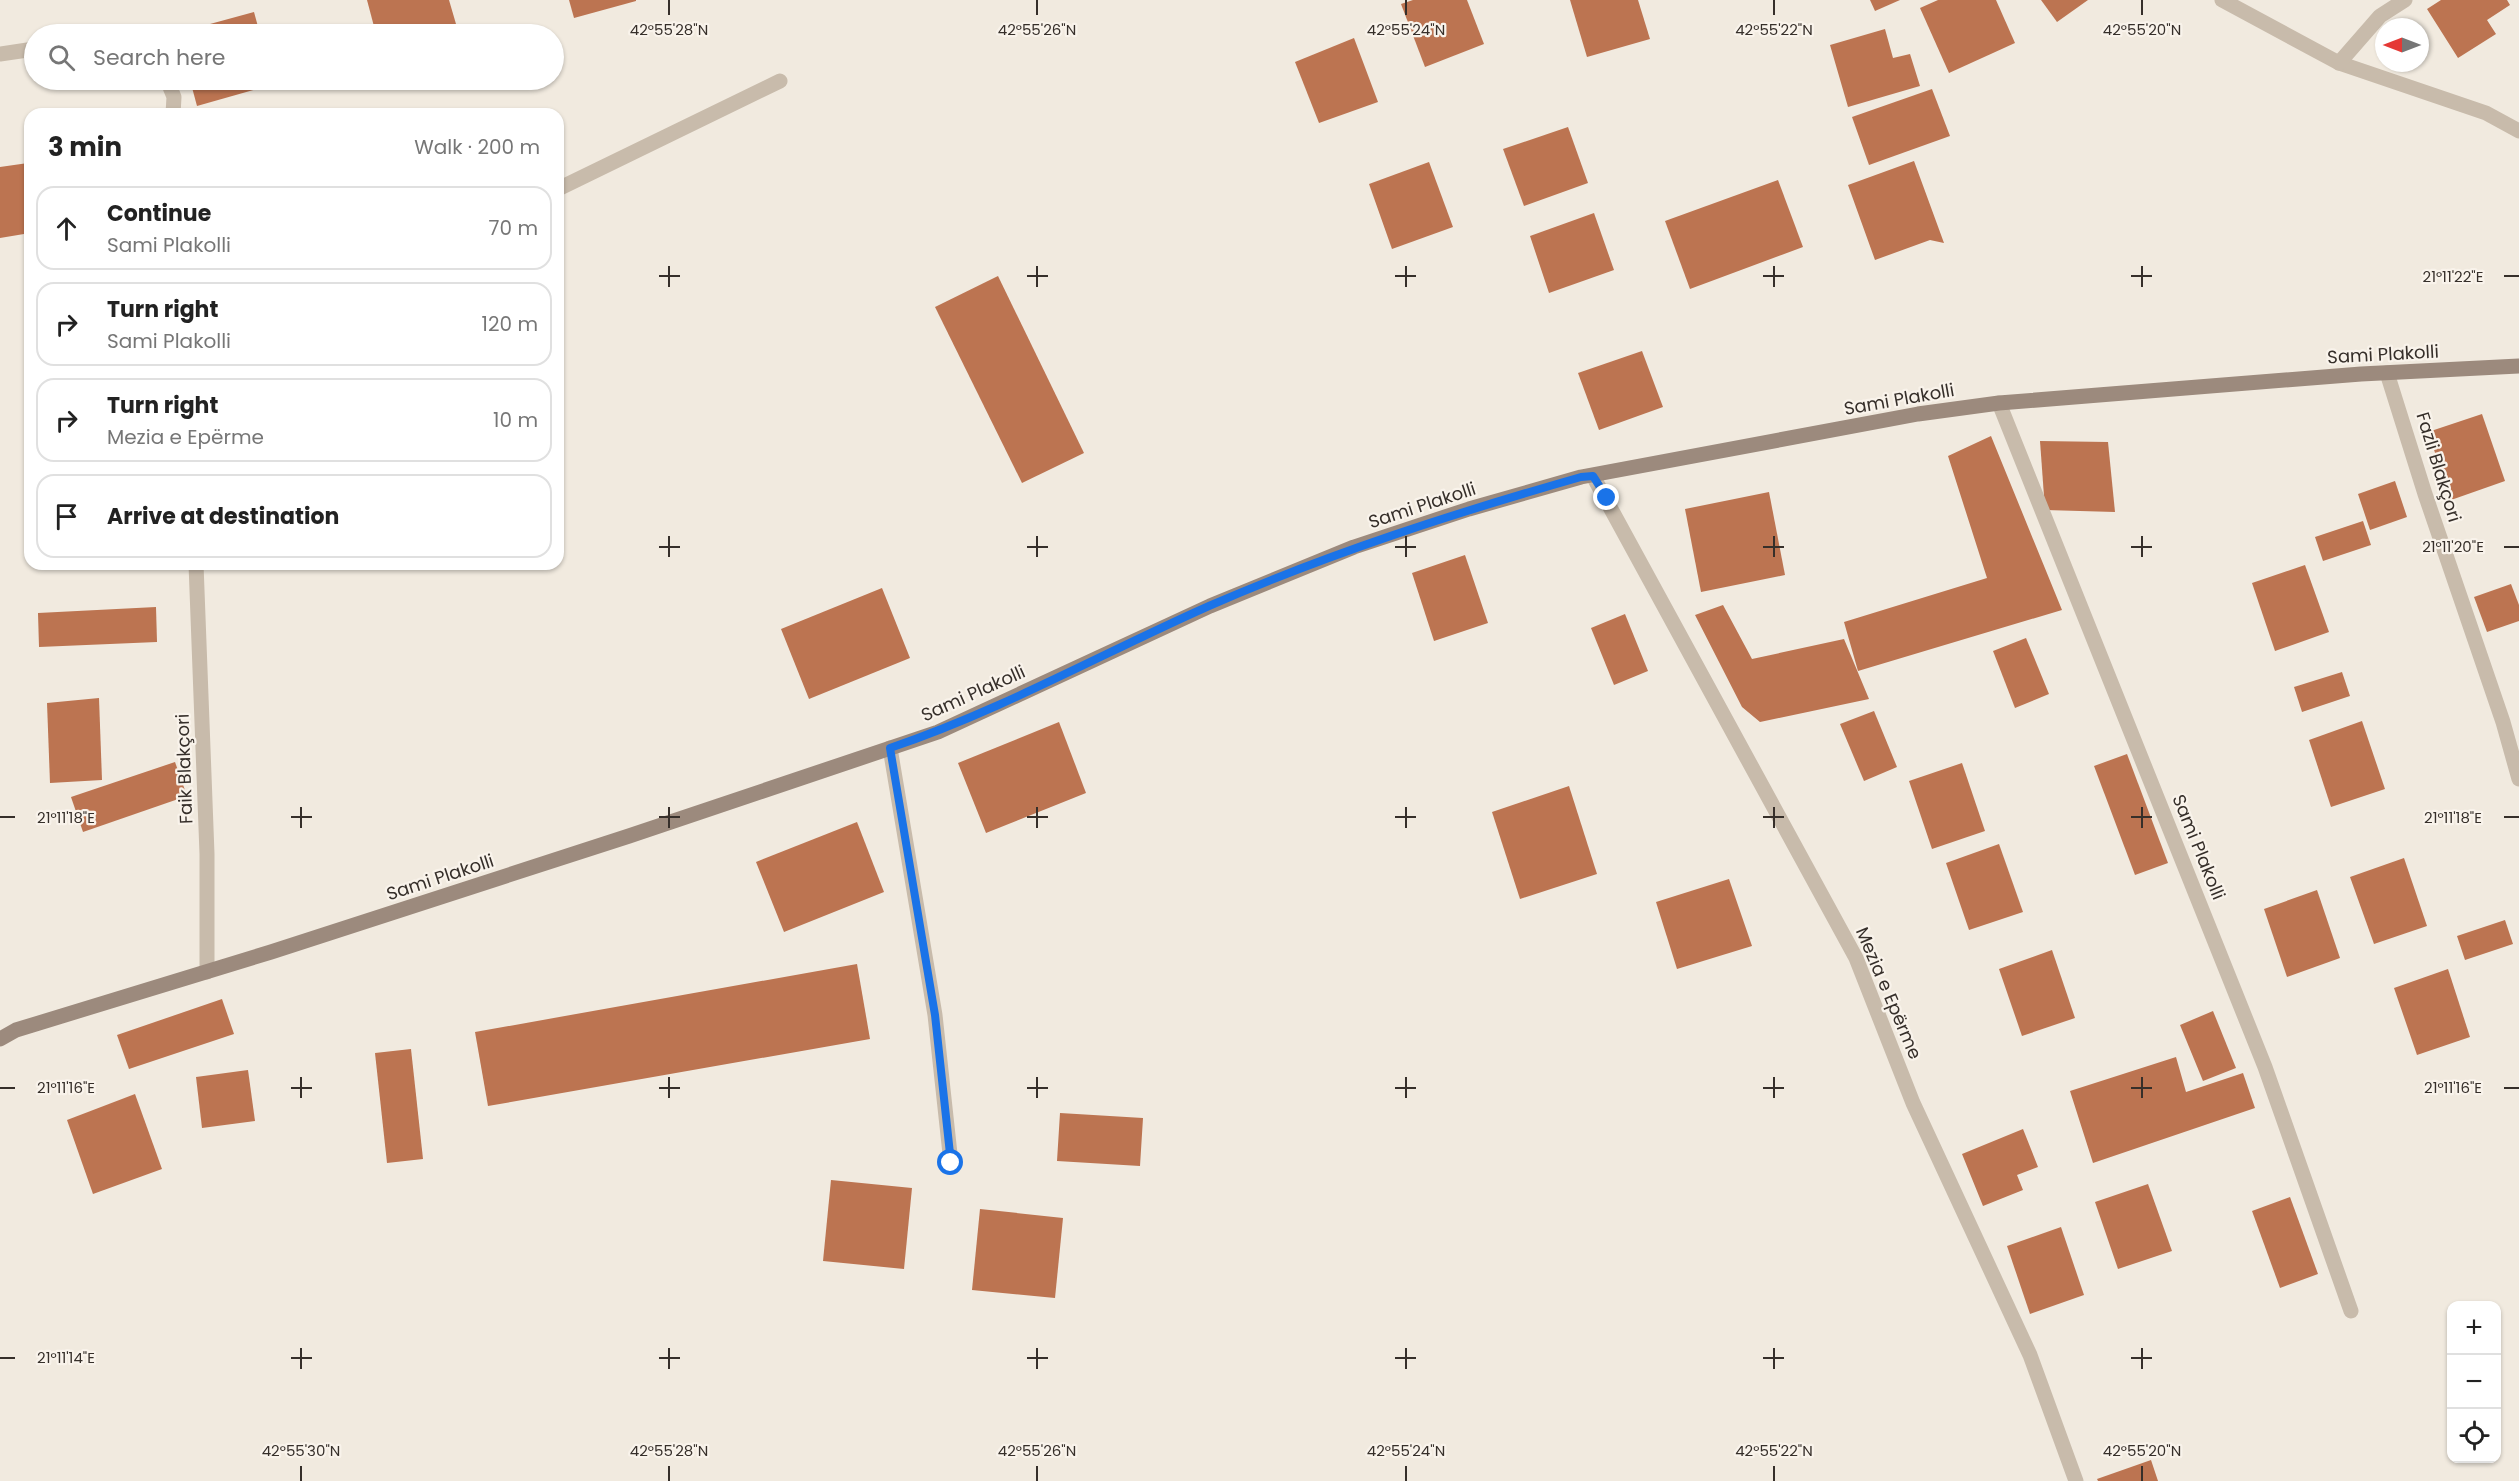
<!DOCTYPE html>
<html lang="en">
<head>
<meta charset="utf-8">
<style>
	:root { --surface:#fff; --page:#f2f2f2; --text:#222; --muted:#767676; --line:#e0e0e0 }
	body { margin:0; font-family:Poppins,sans-serif; background:var(--page); color:var(--text) }
	.controls { position:absolute; right:18px; bottom:18px; display:grid; overflow:hidden; border-radius:12px; box-shadow:0 2px 4px #0004 }
	.controls button { width:54px; height:54px; display:grid; place-items:center; padding:0; border:0; border-bottom:2px solid var(--line); background:var(--surface); color:var(--text); font:30px sans-serif }
	.compass { position:absolute; left:2375px; top:18px; width:54px; height:54px; border-radius:50%; background:var(--surface); box-shadow:0 2px 4px #0004; rotate:270deg }
	.stop { position:absolute; width:18px; height:18px; margin:-14px; border:4px solid #1a73e8; border-radius:50%; background:#fff }
	.stop.end { background:#1a73e8; border-color:#fff; box-shadow:0 2px 6px #0008 }
	.list { margin:0; padding:0; list-style:none }
	h2 { display:flex; justify-content:space-between; align-items:center; height:78px; margin:0; padding:0 24px; font-size:26px }
	h2 small { font-size:20px; font-weight:400; color:var(--muted) }
	.list li { display:grid; grid-template-columns:39px 1fr auto; gap:18px; align-items:center; box-sizing:border-box; height:84px; margin:0 12px 12px; padding:0 12px; border:2px solid var(--line); border-radius:18px }
	.list b { display:block; font-size:22px; white-space:nowrap }
	.list p { margin:0; font-size:20px; white-space:nowrap; color:var(--muted) }
	.list em { font-size:20px; font-style:normal; color:var(--muted) }
	.icon { flex:none; width:33px; height:33px; fill:none; stroke:currentColor; stroke-width:2; stroke-linecap:round; stroke-linejoin:round }
	.map { position:relative; flex:none; width:2519px; height:1481px; overflow:hidden }
	.search { position:absolute; background:var(--surface); box-shadow:0 2px 4px #0004; left:24px; top:24px; width:540px; height:66px; display:flex; align-items:center; gap:15px; box-sizing:border-box; padding:0 21px; border-radius:33px; color:var(--muted); font-size:22px }
	.panel { position:absolute; background:var(--surface); box-shadow:0 2px 4px #0004; left:24px; top:108px; width:540px; height:462px; border-radius:18px }
	.map>svg:first-child { display:block }
	.building { fill:#bc7451 }
	.lines { fill:none; stroke-linecap:round; stroke-linejoin:round }
	.street { stroke:#c8bbab; stroke-width:15 }
	.secondary { stroke:#9c8a7d; stroke-width:15 }
	.route { stroke:#1a73e8; stroke-width:8 }
	.ticks { fill:none; stroke:#362f2a; stroke-width:2 }
	.labels { text-anchor:middle; dominant-baseline:central; stroke-width:4.5; stroke-linejoin:round; paint-order:stroke }
	.street-label { font-size:18px; fill:#362f2a; stroke:#f9f3eb }
	.ticks-label { font-size:15px; text-anchor:middle; fill:#362f2a; stroke:#f9f3eb; stroke-width:4.5; stroke-linejoin:round; paint-order:stroke }
</style>
</head>
<body>
<div class="map">
<svg width="2519" height="1481" viewBox="0 0 2519 1481">
	<rect width="100%" height="100%" fill="#f1eadf"/>
	<g class="building">
		<path d="M367 0H449L456 24 419 34H376Z"/>
		<path d="M569 0H636V1L574 18Z"/>
		<path d="M1413 0H1467L1484 44 1425 67 1401 4Z"/>
		<path d="M1570 0H1638L1650 39 1587 57Z"/>
		<path d="M1870 0H1900L1875 11Z"/>
		<path d="M1938 0H1996L2015 43 1949 73 1920 8Z"/>
		<path d="M2041 0H2088L2057 22Z"/>
		<path d="M2441 0H2507L2510 5 2487 20 2496 34 2458 58 2427 9Z"/>
		<path d="M254 12 260 34H177V33Z"/>
		<path d="M1885 29 1893 58 1910 54 1920 86 1848 107 1830 45Z"/>
		<path d="M1354 38 1378 102 1319 123 1295 62Z"/>
		<path d="M190 80H272L274 84 197 106Z"/>
		<path d="M1932 89 1950 136 1869 165 1852 117Z"/>
		<path d="M1568 127 1588 183 1524 206 1503 149Z"/>
		<path d="M1914 161 1944 243 1930 240 1875 260 1848 185Z"/>
		<path d="M1429 162 1453 227 1392 249 1369 184Z"/>
		<path d="M28 163 30 233 0 238V167Z"/>
		<path d="M1778 180 1803 247 1690 289 1665 221Z"/>
		<path d="M1594 213 1614 270 1549 293 1530 236Z"/>
		<path d="M998 276 1084 453 1022 483 935 307Z"/>
		<path d="M1642 351 1663 407 1599 430 1578 373Z"/>
		<path d="M2482 414 2505 481 2451 500 2428 432Z"/>
		<path d="M1991 436 2062 610 1858 671 1844 622 1987 578 1948 456Z"/>
		<path d="M2040 441 2108 442 2115 512 2045 510Z"/>
		<path d="M2395 481 2407 517 2370 530 2358 494Z"/>
		<path d="M1769 492 1785 575 1701 592 1685 509Z"/>
		<path d="M2363 521 2371 545 2323 561 2315 537Z"/>
		<path d="M1465 555 1488 623 1434 641 1412 573Z"/>
		<path d="M2305 565 2329 632 2275 651 2252 583Z"/>
		<path d="M2511 584 2519 605V621L2487 632 2474 597Z"/>
		<path d="M882 588 910 658 809 699 781 629Z"/>
		<path d="M1723 605 1752 659 1844 639 1869 699 1760 722 1742 707 1695 615Z"/>
		<path d="M156 607 157 642 39 647 38 613Z"/>
		<path d="M1625 614 1648 671 1614 685 1591 628Z"/>
		<path d="M2026 638 2049 694 2015 708 1993 651Z"/>
		<path d="M2342 672 2350 696 2302 712 2294 687Z"/>
		<path d="M99 698 102 780 50 783 47 703Z"/>
		<path d="M1874 711 1897 767 1864 781 1840 724Z"/>
		<path d="M2362 721 2385 789 2331 807 2309 740Z"/>
		<path d="M1059 722 1086 793 986 833 958 763Z"/>
		<path d="M2127 754 2168 863 2135 875 2094 766Z"/>
		<path d="M175 762 187 796 83 832 71 797Z"/>
		<path d="M1962 763 1985 831 1932 849 1909 781Z"/>
		<path d="M1569 786 1597 874 1520 899 1492 812Z"/>
		<path d="M857 822 884 892 784 932 756 862Z"/>
		<path d="M1999 844 2023 912 1969 930 1946 863Z"/>
		<path d="M2404 858 2427 926 2374 944 2350 877Z"/>
		<path d="M1729 879 1752 946 1677 969 1656 902Z"/>
		<path d="M2317 890 2340 958 2287 977 2264 909Z"/>
		<path d="M2505 920 2513 944 2465 960 2457 936Z"/>
		<path d="M2052 950 2075 1018 2022 1036 1999 969Z"/>
		<path d="M857 964 870 1039 488 1106 475 1032Z"/>
		<path d="M2448 969 2470 1037 2417 1055 2394 988Z"/>
		<path d="M222 999 234 1034 129 1069 117 1035Z"/>
		<path d="M2213 1011 2236 1068 2203 1081 2180 1025Z"/>
		<path d="M411 1049 423 1159 387 1163 375 1053Z"/>
		<path d="M2176 1057 2186 1092 2243 1073 2255 1108 2093 1163 2070 1091Z"/>
		<path d="M248 1070 255 1121 202 1128 196 1077Z"/>
		<path d="M135 1094 162 1169 93 1194 67 1120Z"/>
		<path d="M1060 1113 1143 1118 1140 1166 1057 1161Z"/>
		<path d="M2023 1129 2038 1167 2017 1175 2023 1190 1983 1206 1962 1154Z"/>
		<path d="M831 1180 912 1188 904 1269 823 1261Z"/>
		<path d="M2148 1184 2172 1251 2118 1269 2095 1202Z"/>
		<path d="M2290 1197 2318 1274 2280 1288 2252 1211Z"/>
		<path d="M980 1209 1063 1218 1055 1298 972 1290Z"/>
		<path d="M2061 1227 2084 1295 2030 1314 2007 1246Z"/>
		<path d="M2151 1460 2158 1481H2098L2097 1479Z"/>
	</g>
	<g class="lines">
		<g class="street">
			<path d="M2222 0 2339 63 2486 113 2519 131"/>
			<path d="M0 54 34 49"/>
			<path d="M2339 63 2380 16 2405 0"/>
			<path d="M167 80 174 97 173 114"/>
			<path d="M558 189 780 81"/>
			<path d="M2387 373 2425 494 2503 722 2519 779"/>
			<path d="M1999 403 2265 1067 2351 1311"/>
			<path d="M1593 476 1856 958 1913 1103 2030 1355 2076 1481"/>
			<path d="M196 564 207 854V972"/>
			<path d="M890 748 935 1015 951 1163"/>
		</g>
		<path class="secondary" d="M0 1039 16 1030 271 952 629 836 938 732 1210 606 1354 547 1469 509 1581 477 1918 414 1999 403 2361 374 2519 366"/>
	</g>
	<g class="lines">
		<path class="route" d="M951 1163 935 1015 890 748C1000 711 1103 653 1209 606 1330 553 1455 513 1581 477L1593 476 1607 498"/>
	</g>
	<path class="ticks" d="M669 0V15M1037 0V15M1406 0V15M1774 0V15M2142 0V15M669 266V287M1037 266V287M1406 266V287M1774 266V287M2142 266V287M659 276H680M1027 276H1048M1395 276H1416M1763 276H1784M2131 276H2152M2504 276H2519M669 536V557M1037 536V557M1406 536V557M1774 536V557M2142 536V557M659 547H680M1027 547H1048M1395 547H1416M1763 547H1784M2131 547H2152M2504 547H2519M301 807V828M669 807V828M1037 807V828M1406 807V828M1774 807V828M2142 807V828M0 817H15M291 817H312M659 817H680M1027 817H1048M1395 817H1416M1763 817H1784M2131 817H2152M2504 817H2519M301 1077V1098M669 1077V1098M1037 1077V1098M1406 1077V1098M1774 1077V1098M2142 1077V1098M0 1088H15M291 1088H312M659 1088H680M1027 1088H1048M1395 1088H1416M1763 1088H1784M2131 1088H2152M2504 1088H2519M301 1348V1369M669 1348V1369M1037 1348V1369M1406 1348V1369M1774 1348V1369M2142 1348V1369M0 1358H15M291 1358H312M659 1358H680M1027 1358H1048M1395 1358H1416M1763 1358H1784M2131 1358H2152M301 1466V1481M669 1466V1481M1037 1466V1481M1406 1466V1481M1774 1466V1481M2142 1466V1481"/>
	<g class="labels">
		<g class="street-label">
			<text transform="translate(2383 354) rotate(-3)">Sami Plakolli</text>
			<text transform="translate(1899 399) rotate(-10)">Sami Plakolli</text>
			<text transform="translate(2439 467) rotate(73)">Fazli Blakçori</text>
			<text transform="translate(1422 505) rotate(-18)">Sami Plakolli</text>
			<text transform="translate(973 693) rotate(-24)">Sami Plakolli</text>
			<text transform="translate(184 769) rotate(-92)">Faik Blakçori</text>
			<text transform="translate(2199 847) rotate(68)">Sami Plakolli</text>
			<text transform="translate(440 877) rotate(-18)">Sami Plakolli</text>
			<text transform="translate(1889 993) rotate(67)">Mezia e Epërme</text>
		</g>
	</g>
	<g class="ticks-label">
		<text x="669" y="35">42°55'28"N</text>
		<text x="1037" y="35">42°55'26"N</text>
		<text x="1406" y="35">42°55'24"N</text>
		<text x="1774" y="35">42°55'22"N</text>
		<text x="2142" y="35">42°55'20"N</text>
		<text x="2453" y="282">21°11'22"E</text>
		<text x="2453" y="552">21°11'20"E</text>
		<text x="2453" y="823">21°11'18"E</text>
		<text x="66" y="823">21°11'18"E</text>
		<text x="2453" y="1093">21°11'16"E</text>
		<text x="66" y="1093">21°11'16"E</text>
		<text x="66" y="1363">21°11'14"E</text>
		<text x="301" y="1456">42°55'30"N</text>
		<text x="669" y="1456">42°55'28"N</text>
		<text x="1037" y="1456">42°55'26"N</text>
		<text x="1406" y="1456">42°55'24"N</text>
		<text x="1774" y="1456">42°55'22"N</text>
		<text x="2142" y="1456">42°55'20"N</text>
	</g>
</svg>
<div class="controls">
<button>+</button>
<button>−</button>
<button><svg class="icon" aria-label="locate" viewBox="0 0 24 24"><circle cx="12" cy="12" r="6"/><path d="M12 2v4M12 18v4M2 12h4M18 12h4"/></svg></button>
</div>
<svg class="compass" viewBox="-18 -18 36 36"><path d="M0-13l5 13h-10z" fill="#e53935"/><path d="M0 13l5-13h-10z" fill="#767676"/></svg>
<div class="stop" style="left:951px;top:1163px"></div>
<div class="stop end" style="left:1607px;top:498px"></div>
<div class="search"><svg class="icon" aria-label="search" viewBox="0 0 24 24"><circle cx="10" cy="10" r="6"/><path d="M15 15l6 6"/></svg>Search here</div>
<section class="panel">
<h2>3 min<small>Walk · 200 m</small></h2>
<ul class="list">
<li><svg class="icon" aria-label="ahead" viewBox="0 0 24 24"><path d="M12 20V5M6 11l6-6 6 6"/></svg><div><b>Continue</b><p>Sami Plakolli</p></div><em>70 m</em></li>
<li><svg class="icon" aria-label="right" viewBox="0 0 24 24"><path d="M7 20v-9h11M14 6l5 5-5 5"/></svg><div><b>Turn right</b><p>Sami Plakolli</p></div><em>120 m</em></li>
<li><svg class="icon" aria-label="right" viewBox="0 0 24 24"><path d="M7 20v-9h11M14 6l5 5-5 5"/></svg><div><b>Turn right</b><p>Mezia e Epërme</p></div><em>10 m</em></li>
<li><svg class="icon" aria-label="arrive" viewBox="0 0 24 24"><path d="M6 21V4h12l-3 4 3 4H6"/></svg><div><b>Arrive at destination</b></div></li>
</ul>
</section>
</div>
</body>
</html>
